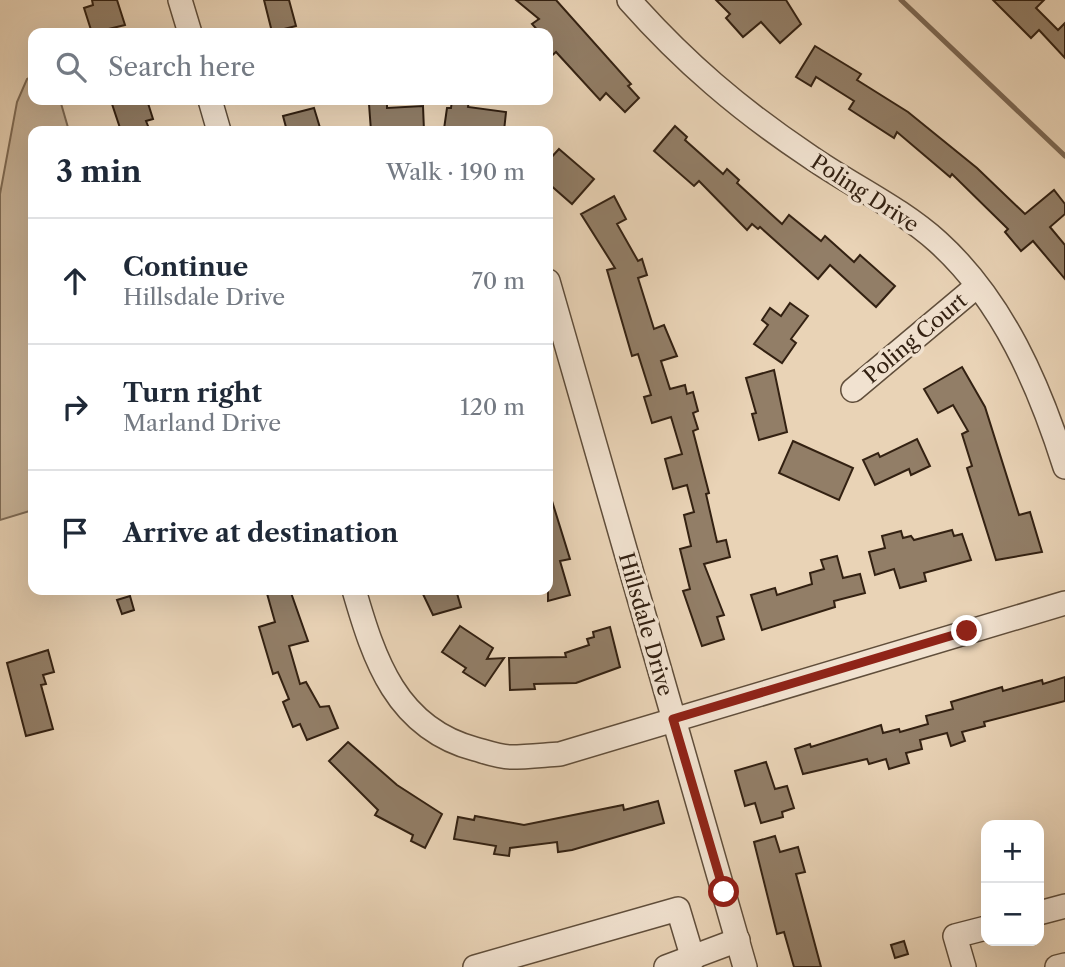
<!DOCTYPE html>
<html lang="en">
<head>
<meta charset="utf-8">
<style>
	:root { --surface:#fff; --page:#f6f6f7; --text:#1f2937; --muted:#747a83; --line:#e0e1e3 }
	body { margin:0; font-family:"Libre Caslon Text",serif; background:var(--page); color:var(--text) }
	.controls { position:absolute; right:21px; bottom:21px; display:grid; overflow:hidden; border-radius:14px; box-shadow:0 7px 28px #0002 }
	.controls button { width:63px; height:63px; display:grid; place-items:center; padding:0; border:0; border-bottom:2px solid var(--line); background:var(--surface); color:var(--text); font:35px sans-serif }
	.stop { position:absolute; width:21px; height:21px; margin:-16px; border:5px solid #8f2418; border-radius:50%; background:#fff }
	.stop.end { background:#8f2418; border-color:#fff; box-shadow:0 2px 7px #0008 }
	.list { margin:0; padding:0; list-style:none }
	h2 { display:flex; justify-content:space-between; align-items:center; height:91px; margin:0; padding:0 28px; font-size:30px }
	h2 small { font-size:23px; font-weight:400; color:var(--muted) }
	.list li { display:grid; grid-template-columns:46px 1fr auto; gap:21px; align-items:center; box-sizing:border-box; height:126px; padding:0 28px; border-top:2px solid var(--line) }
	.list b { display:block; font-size:26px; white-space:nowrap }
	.list p { margin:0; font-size:23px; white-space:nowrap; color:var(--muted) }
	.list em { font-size:23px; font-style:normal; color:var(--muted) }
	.icon { flex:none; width:38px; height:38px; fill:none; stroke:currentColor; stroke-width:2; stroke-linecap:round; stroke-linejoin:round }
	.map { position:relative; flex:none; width:1065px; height:967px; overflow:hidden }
	.search { position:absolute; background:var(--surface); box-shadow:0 7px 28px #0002; left:28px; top:28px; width:525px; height:77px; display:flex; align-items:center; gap:18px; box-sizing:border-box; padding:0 24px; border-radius:14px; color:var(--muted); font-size:26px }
	.panel { position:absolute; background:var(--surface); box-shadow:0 7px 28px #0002; left:28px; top:126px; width:525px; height:469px; border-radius:14px }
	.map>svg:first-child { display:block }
	.green { fill:#cab59a; stroke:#7e6b56; stroke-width:2 }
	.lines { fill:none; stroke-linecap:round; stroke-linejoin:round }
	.stream { stroke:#7b6753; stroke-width:5 }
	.building { fill:#927e67; stroke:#332112; stroke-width:2 }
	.minor-casing { stroke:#604e3b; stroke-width:26 }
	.minor { stroke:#f1e2d0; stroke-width:23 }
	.route { stroke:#8f2418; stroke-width:9 }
	.labels { text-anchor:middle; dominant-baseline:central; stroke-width:7; stroke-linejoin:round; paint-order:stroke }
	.street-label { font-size:21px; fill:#332112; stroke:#f1e2d0 }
</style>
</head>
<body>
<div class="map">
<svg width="1065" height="967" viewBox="0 0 1065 967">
	<rect width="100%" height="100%" fill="#e9d3b6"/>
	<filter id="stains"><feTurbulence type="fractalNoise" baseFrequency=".00286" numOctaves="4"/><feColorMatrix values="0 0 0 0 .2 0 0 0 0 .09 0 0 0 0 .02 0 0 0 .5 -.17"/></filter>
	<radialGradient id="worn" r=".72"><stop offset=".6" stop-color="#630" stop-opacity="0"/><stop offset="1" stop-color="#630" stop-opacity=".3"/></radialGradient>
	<path class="green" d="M33 76V100H60L69 131H33V510L0 520V194L17 102 27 79Z"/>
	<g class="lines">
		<path class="stream" d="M901 0 1065 156"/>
	</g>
	<g class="building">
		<path d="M92 0H117L125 25 92 33 84 8 93 5Z"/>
		<path d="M264 0H289L296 26 272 32Z"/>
		<path d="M516 0H556L631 84 628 86 639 98 625 112 606 93 600 100 556 52 548 59V33H540L532 24 539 19Z"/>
		<path d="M716 0H786L801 24 780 43 761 22 743 37 726 18 730 14Z"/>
		<path d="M993 0H1044L1036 8 1058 30 1065 23V58L1039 30 1031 38Z"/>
		<path d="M815 46 861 74 857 80 908 112 977 168 1025 214 1054 190 1065 204V214L1050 227 1065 245V279L1033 241 1021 251 1005 232 1008 229 952 174 950 177 897 132 894 138 849 109 854 101 816 77 811 86 796 77Z"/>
		<path d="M128 100H147L153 119 146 121 150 131H121L112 104Z"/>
		<path d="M452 100H469L468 107 506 112 504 131 444 129 447 108H451Z"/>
		<path d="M387 103V108L423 106 424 131H371L369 104Z"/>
		<path d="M314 108 321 131H287L283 116Z"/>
		<path d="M675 126 687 137 685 140 723 174 727 169 739 180 737 183 782 224 789 215 821 241 825 236 854 262 860 255 895 286 876 307 830 265 818 279 760 227 758 229 752 224 747 230 699 181 694 186 654 151Z"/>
		<path d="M559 149 594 179 572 204 548 183V161Z"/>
		<path d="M614 196 626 219 617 224 638 261 642 259 647 275 638 278 654 329 664 325 677 356 661 361 670 389 685 385 687 394 693 392 698 411 693 413 698 429 693 431 709 493 706 494 717 542 726 540 730 557 704 564 724 615 717 617 724 639 702 646 683 591 690 589 680 549 691 546 684 515 694 512 687 485 673 489 665 459 682 454 671 417 652 423 644 397 651 395 638 354 632 356 607 270 615 268 581 214Z"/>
		<path d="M790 303 808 316 791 339 796 343 782 363 754 344 768 325 762 320 770 308 781 316Z"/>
		<path d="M962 367 985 407 1019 515 1030 512 1042 552 996 560 967 468 972 466 962 434 968 431 953 405 938 413 924 389Z"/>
		<path d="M774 370 787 432 759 440 752 414 756 413 746 378Z"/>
		<path d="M917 439 930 466 911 475 909 469 875 485 863 460 878 453 880 457Z"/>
		<path d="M793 441 853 468 839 500 779 473Z"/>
		<path d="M548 501H552L570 559 560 561 570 595 548 601Z"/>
		<path d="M952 530 954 536 962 534 971 560 924 573 926 581 900 588 894 569 875 575 869 552 885 548 882 536 901 531 903 538 911 536 914 540Z"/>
		<path d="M837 556 843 578 860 574 865 593 834 601 835 607 762 630 751 595 775 588 777 595 812 584 810 573 824 569 821 560Z"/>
		<path d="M266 590H290L308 641 289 646 300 684 306 682 320 707 329 706 338 728 307 740 300 724 293 727 283 702 289 699 278 672 273 674 259 627 275 622Z"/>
		<path d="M421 590H456L461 607 433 615Z"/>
		<path d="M130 596 134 610 122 614 117 600Z"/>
		<path d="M460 626 493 648 487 659 504 658 485 686 463 672 466 668 442 652Z"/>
		<path d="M610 627 620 667 576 683 534 684 535 689 510 690 509 658 566 657 565 653 589 645 587 639 594 637 593 632Z"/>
		<path d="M48 650 54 672 43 675 46 684 41 685 53 729 26 736 7 663Z"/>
		<path d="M1065 677V701L984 722 985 726 962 732 965 741 951 746 947 733 920 740 922 749 906 753 909 763 889 769 886 759 869 764 867 759 803 774 795 749 810 744 811 747 881 725 883 733 899 729 900 732 928 724 926 716 953 709 951 702 1002 687 1003 691 1042 680 1043 684Z"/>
		<path d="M348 742 397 785 442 814 425 848 411 841 413 835 375 815 378 810 329 761Z"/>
		<path d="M766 762 775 789 787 786 794 808 782 812 783 817 761 823 755 803 745 806 735 771Z"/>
		<path d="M658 801 664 823 572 850 558 852 557 842 510 848 509 856 494 854 496 846 454 839 458 817 474 820 475 816 524 825 623 805 624 810Z"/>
		<path d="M775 836 780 852 798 847 805 872 796 874 821 967H794L784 932 777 934 754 842Z"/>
		<path d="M904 941 908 954 895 958 891 945Z"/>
	</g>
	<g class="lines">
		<defs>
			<g id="minor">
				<path d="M180 0 190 33"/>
				<path d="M629 0C684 62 740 110 809 156 852 186 899 207 938 242 1003 301 1039 385 1065 467"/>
				<path d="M210 100 219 131"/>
				<path d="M548 281 745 967"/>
				<path d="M853 390 977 286"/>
				<path d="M354 590C374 659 396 728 475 749 486 752 499 757 511 757 527 757 544 755 560 754L1065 603"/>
				<path d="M1039 913 1065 906"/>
				<path d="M475 967 678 909 693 959"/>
				<path d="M666 967 738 940"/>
				<path d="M964 967 955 936 986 928"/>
				<path d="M1057 967 1065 965"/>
			</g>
		</defs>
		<use href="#minor" class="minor-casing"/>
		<use href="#minor" class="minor"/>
	</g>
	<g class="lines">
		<path class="route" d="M724 892 673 719 967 631"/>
	</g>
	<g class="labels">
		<g class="street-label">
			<text transform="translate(865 193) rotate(33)">Poling Drive</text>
			<text transform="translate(915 338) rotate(-40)">Poling Court</text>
			<text transform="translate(646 624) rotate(74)">Hillsdale Drive</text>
		</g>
	</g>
	<rect width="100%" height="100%" filter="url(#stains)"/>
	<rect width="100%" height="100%" fill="url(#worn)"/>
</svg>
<div class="controls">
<button>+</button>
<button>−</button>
</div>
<div class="stop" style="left:724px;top:892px"></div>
<div class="stop end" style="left:967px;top:631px"></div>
<div class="search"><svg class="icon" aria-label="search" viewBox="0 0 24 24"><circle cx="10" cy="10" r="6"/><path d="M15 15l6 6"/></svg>Search here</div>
<section class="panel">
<h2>3 min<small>Walk · 190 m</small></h2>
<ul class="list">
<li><svg class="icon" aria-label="ahead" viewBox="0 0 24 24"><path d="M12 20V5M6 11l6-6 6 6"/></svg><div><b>Continue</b><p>Hillsdale Drive</p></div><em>70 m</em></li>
<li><svg class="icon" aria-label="right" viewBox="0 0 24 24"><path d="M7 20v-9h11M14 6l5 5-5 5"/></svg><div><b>Turn right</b><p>Marland Drive</p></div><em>120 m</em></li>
<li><svg class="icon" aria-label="arrive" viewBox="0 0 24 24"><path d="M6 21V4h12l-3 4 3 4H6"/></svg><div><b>Arrive at destination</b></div></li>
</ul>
</section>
</div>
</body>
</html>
